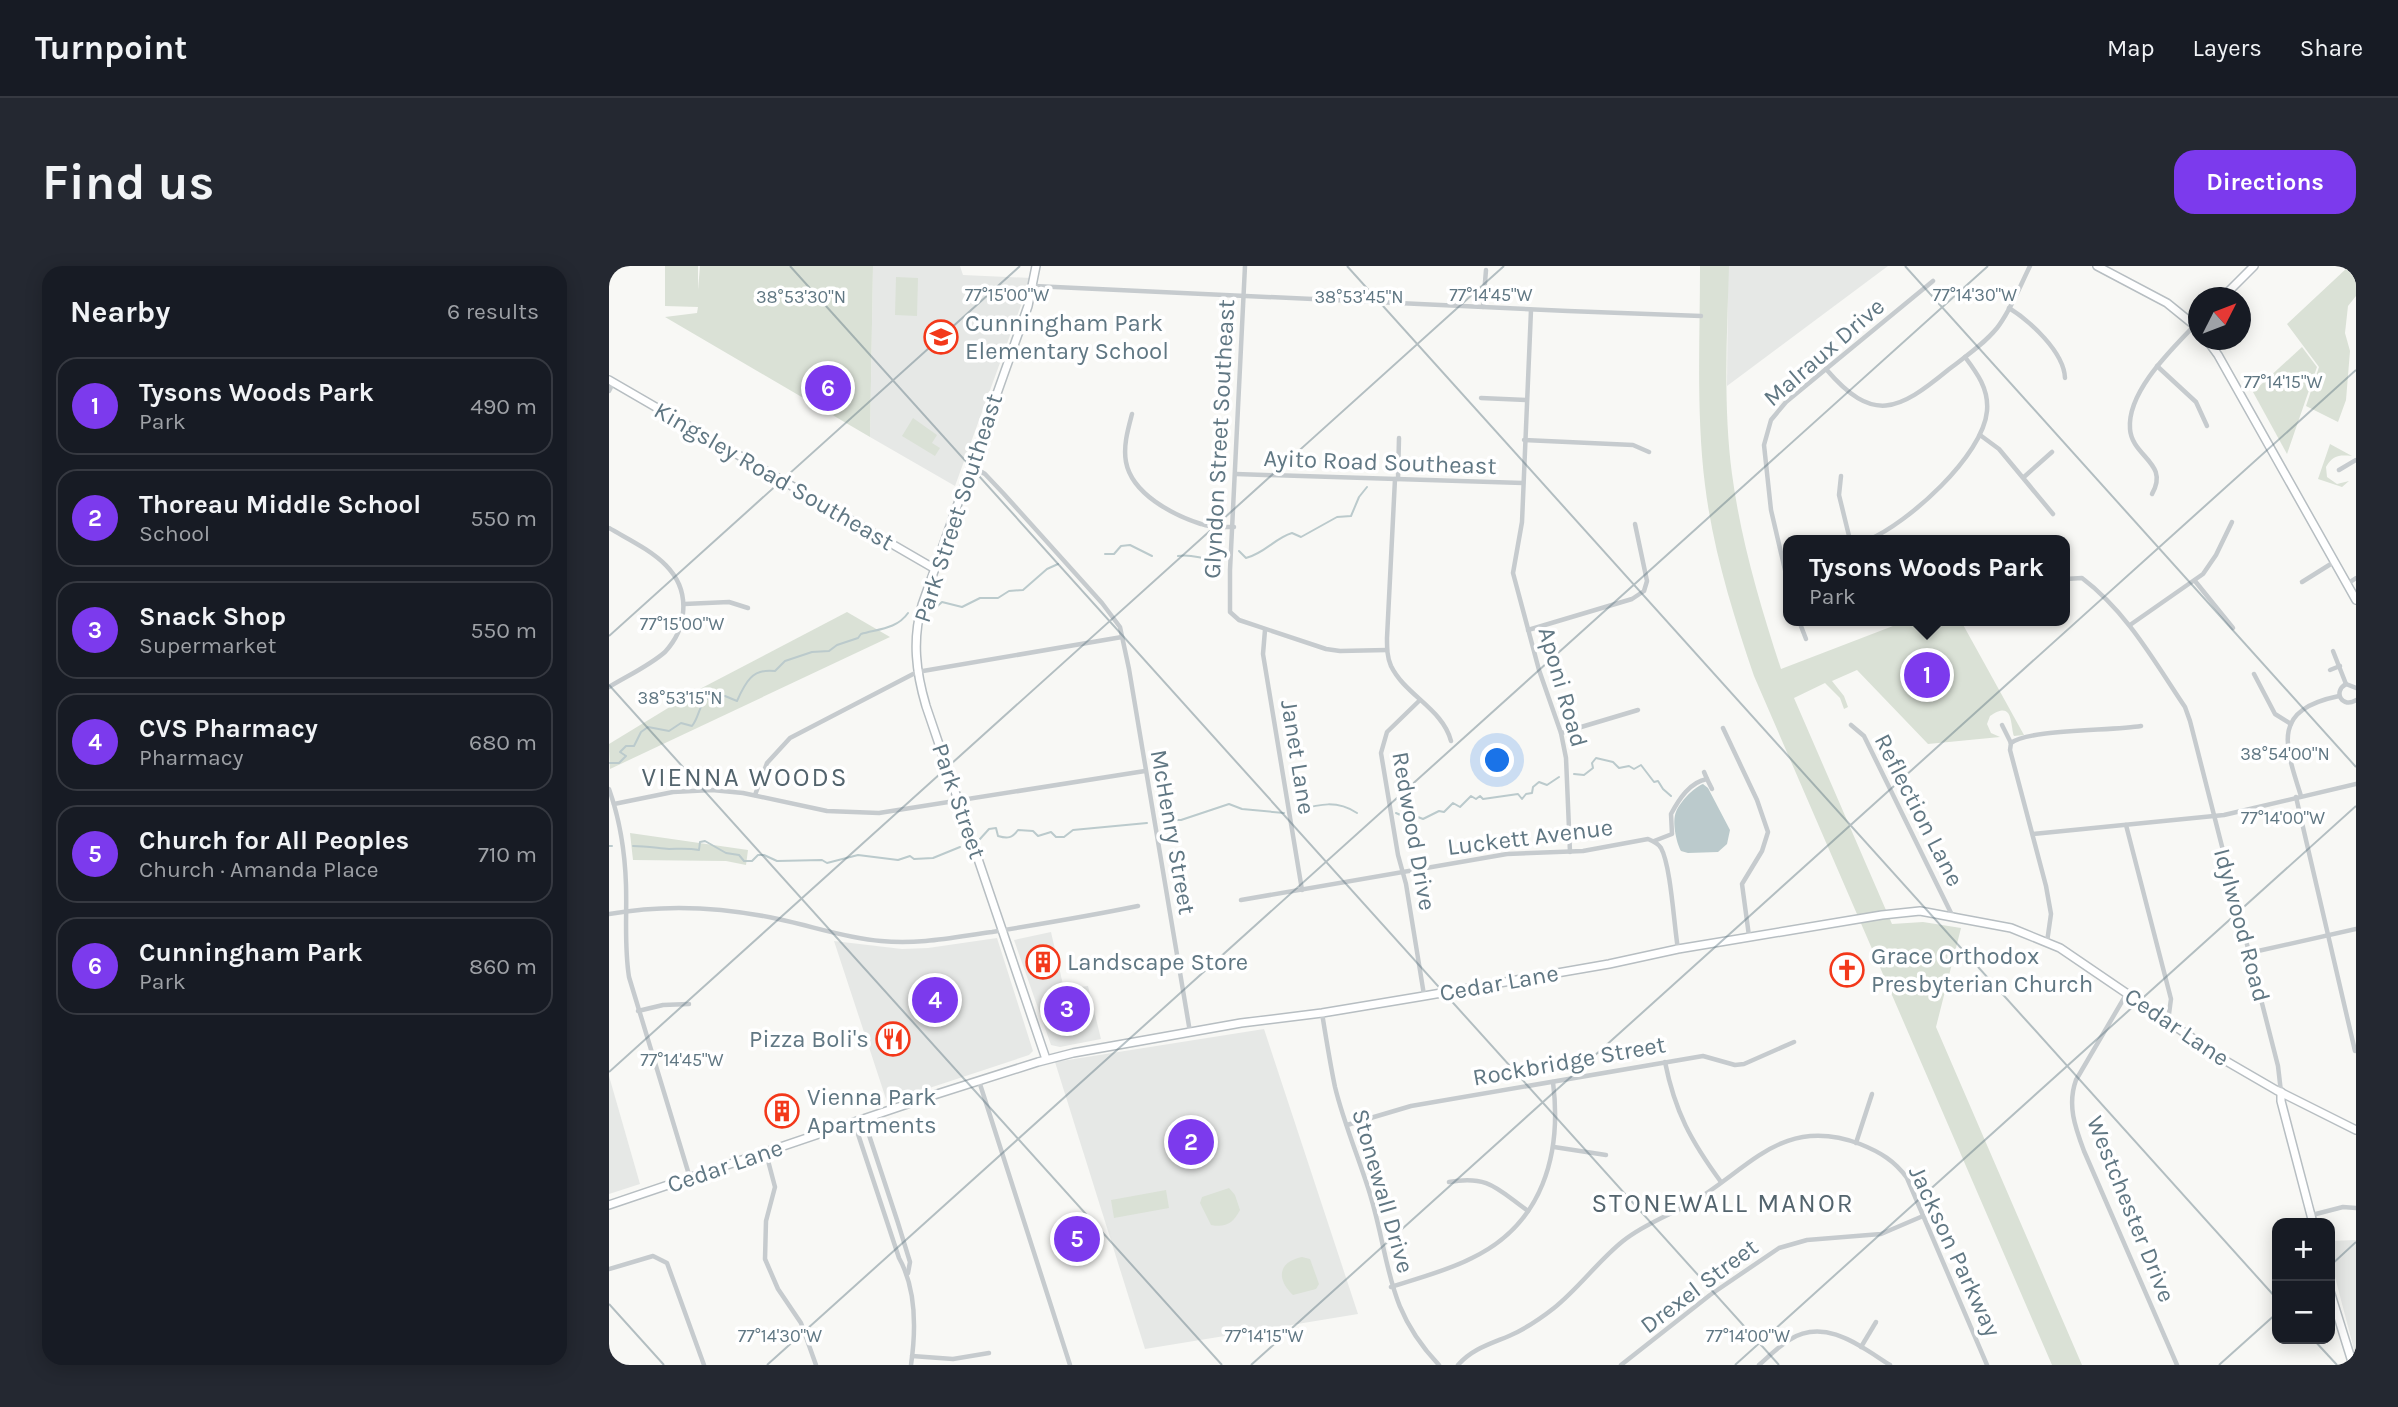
<!DOCTYPE html>
<html lang="en">
<head>
<meta charset="utf-8">
<style>
	:root { --surface:#171b24; --page:#242831; --text:#f1f3f6; --muted:#9ea1a6; --line:#363941; --accent:#7c3aed }
	body { margin:0; font-family:Karla,sans-serif; background:var(--page); color:var(--text) }
	.controls { position:absolute; right:21px; bottom:21px; display:grid; overflow:hidden; border-radius:14px; box-shadow:0 4px 18px #0003 }
	.controls button { width:63px; height:63px; display:grid; place-items:center; padding:0; border:0; border-bottom:2px solid var(--line); background:var(--surface); color:var(--text); font:35px sans-serif }
	.compass { position:absolute; left:1579px; top:21px; width:63px; height:63px; border-radius:50%; background:var(--surface); box-shadow:0 4px 18px #0003; rotate:48deg }
	.you { position:absolute; left:889px; top:495px; width:24px; height:24px; margin:-18px; border:5px solid #fff; border-radius:50%; background:#1a73e8; box-shadow:0 0 0 10px #1a73e833 }
	.badge { display:grid; place-items:center; width:46px; height:46px; border-radius:50%; background:var(--accent); color:#fff; font-size:23px; font-weight:700 }
	.pin { position:absolute; translate:-50% -50%; border:4px solid #fff; box-shadow:0 2px 7px #0006 }
	.popup { position:absolute; left:1174px; top:269px; width:287px; height:91px; box-sizing:border-box; display:grid; place-content:center; border-radius:14px; background:var(--surface); filter:drop-shadow(0 2px 5px #0005); font-size:23px; white-space:nowrap; color:var(--muted) }
	.popup b { font-size:26px; color:var(--text) }
	.popup::after { content:''; position:absolute; left:50%; top:100%; margin-left:-14px; border:14px solid transparent; border-top-color:var(--surface) }
	.list { margin:0; padding:0; list-style:none }
	h2 { display:flex; justify-content:space-between; align-items:center; height:91px; margin:0; padding:0 28px; font-size:30px }
	h2 small { font-size:23px; font-weight:400; color:var(--muted) }
	.list li { display:grid; grid-template-columns:46px 1fr auto; gap:21px; align-items:center; box-sizing:border-box; height:98px; margin:0 14px 14px; padding:0 14px; border:2px solid var(--line); border-radius:21px }
	.list b { display:block; font-size:26px; white-space:nowrap }
	.list p { margin:0; font-size:23px; white-space:nowrap; color:var(--muted) }
	.list em { font-size:23px; font-style:normal; color:var(--muted) }
	.map { position:relative; flex:none; width:1747px; height:1099px; overflow:hidden; border-radius:21px }
	header { display:flex; align-items:center; gap:42px; box-sizing:border-box; height:98px; padding:0 35px; background:var(--surface); border-bottom:2px solid var(--line) }
	header strong { font-size:33px }
	nav { display:flex; gap:38px; margin-inline-start:auto; font-size:24px }
	.intro { display:flex; align-items:center; justify-content:space-between; box-sizing:border-box; height:168px; padding:0 42px }
	h1 { margin:0; font-size:49px }
	.button { padding:18px 32px; border-radius:21px; background:var(--accent); color:#fff; font-size:24px; font-weight:700 }
	main { display:flex; gap:42px; padding:0 42px }
	aside { flex:1; background:var(--surface); border-radius:21px; box-shadow:0 4px 18px #0003 }
	.map>svg:first-child { display:block }
	.built { fill:#e6e8e6 }
	.green { fill:#dae1d6 }
	.water { fill:#bbcacc }
	.lines { fill:none; stroke-linecap:round; stroke-linejoin:round }
	.stream { stroke:#bbcacc; stroke-width:2 }
	.secondary-casing { stroke:#b7bec2; stroke-width:10 }
	.street { stroke:#c6cbce; stroke-width:4.5 }
	.secondary { stroke:#fff; stroke-width:7 }
	.ticks { fill:none; stroke:#607783; stroke-width:2; stroke-opacity:0.45 }
	.labels { text-anchor:middle; dominant-baseline:central; stroke-width:7; stroke-linejoin:round; paint-order:stroke }
	.poi-label { font-size:24px; fill:#607783; stroke:#fff; text-anchor:start }
	.street-label { font-size:24px; fill:#607783; stroke:#fff }
	.neighbourhood-label { font-size:26px; letter-spacing:2px; fill:#53646d; stroke:#fff }
	.ticks-label { font-size:18px; text-anchor:middle; fill:#607783; stroke:#fff; stroke-width:7; stroke-linejoin:round; paint-order:stroke }
</style>
</head>
<body>
<header>
<strong>Turnpoint</strong>
<nav><a>Map</a><a>Layers</a><a>Share</a></nav>
</header>
<div class="intro"><h1>Find us</h1><a class="button">Directions</a></div>
<main>
<aside>
<h2>Nearby<small>6 results</small></h2>
<ul class="list">
<li><span class="badge">1</span><div><b>Tysons Woods Park</b><p>Park</p></div><em>490 m</em></li>
<li><span class="badge">2</span><div><b>Thoreau Middle School</b><p>School</p></div><em>550 m</em></li>
<li><span class="badge">3</span><div><b>Snack Shop</b><p>Supermarket</p></div><em>550 m</em></li>
<li><span class="badge">4</span><div><b>CVS Pharmacy</b><p>Pharmacy</p></div><em>680 m</em></li>
<li><span class="badge">5</span><div><b>Church for All Peoples</b><p>Church · Amanda Place</p></div><em>710 m</em></li>
<li><span class="badge">6</span><div><b>Cunningham Park</b><p>Park</p></div><em>860 m</em></li>
</ul>
</aside>
<div class="map">
<svg width="1747" height="1099" viewBox="0 0 1747 1099">
	<rect width="100%" height="100%" fill="#f8f8f5"/>
	<g class="built">
		<path d="M264 0H351L354 9 422 12 346 220 261 171Z"/>
		<path d="M1119 0H1279L1118 120Z"/>
		<path d="M442 666 455 723 479 720 492 773 451 781 442 779 405 674Z"/>
		<path d="M388 672 424 785 420 789 278 836 225 675 293 683 319 682Z"/>
		<path d="M655 763 749 1048 536 1083 446 796Z"/>
		<path d="M0 810 31 918 0 928Z"/>
		<path d="M1747 974V1091L1721 992V975Z"/>
	</g>
	<g class="green">
		<path d="M56 0H89V24L91 0H264L261 171 56 51 88 47 89 41 56 40Z"/>
		<path d="M1091 0H1120C1118 69 1114 139 1123 208 1132 275 1151 339 1172 403L1297 355H1352L1415 469 1405 470C1401 459 1405 433 1381 450L1378 458 1382 467 1391 471 1319 478 1248 404 1223 415 1235 430 1239 441 1235 443 1231 432 1216 417 1185 432 1283 658 1314 656 1352 662 1327 761 1473 1099H1443L1145 410C1124 348 1104 284 1096 219 1087 146 1091 73 1091 0Z"/>
		<path d="M1739 1 1747 9V30L1739 40 1736 67 1741 85 1737 134 1729 156 1697 140 1710 101 1678 58Z"/>
		<path d="M287 11 309 12 308 50 286 49Z"/>
		<path d="M1693 81 1708 101 1678 188 1644 126Z"/>
		<path d="M304 152 328 169 323 177 331 182 326 190 293 170Z"/>
		<path d="M1721 178 1743 190C1730 189 1724 189 1717 201L1718 211 1728 218 1740 215 1733 221 1709 213Z"/>
		<path d="M238 346 281 371 1 503 0 478 87 425Z"/>
		<path d="M21 567 139 584 137 599 117 595 24 594Z"/>
		<path d="M620 922 626 929 631 944C624 957 617 962 602 959L591 937 593 931Z"/>
		<path d="M557 924 560 942 505 952 502 934Z"/>
		<path d="M693 991 701 993 710 1018 707 1023 684 1029C667 1013 669 996 693 991Z"/>
	</g>
	<path class="water" d="M1094 518 1099 522 1121 564 1118 578 1109 586 1079 587 1072 585C1067 576 1063 555 1067 546 1071 536 1084 522 1094 518Z"/>
	<g class="lines">
		<g class="stream">
			<path d="M630 285 637 292C656 287 666 272 683 267L692 271 728 251 742 250 750 231 758 221"/>
			<path d="M496 288H505L512 280 521 279 543 290"/>
			<path d="M569 290C587 287 597 297 616 291"/>
			<path d="M324 344 333 336 353 341 371 332H389L400 325 414 324 438 303 449 298"/>
			<path d="M1 497H10L17 490 11 486 17 480H25L32 466 39 461 60 465 72 457 83 460C91 450 89 438 101 430H116L128 435C136 417 143 402 166 405L176 395 203 386 220 385 228 379 249 372 252 368C269 363 288 363 299 347"/>
			<path d="M965 508 975 509 984 502 983 497 987 492 1004 496 1010 502 1020 500 1025 503 1032 499 1045 516 1049 515 1054 523 1062 530"/>
			<path d="M689 544C711 538 728 534 748 547"/>
			<path d="M787 547 798 552 804 549 814 553 830 545 835 546 844 537 851 541 862 530 867 533 871 530 874 533 909 528 913 533 917 528 923 527 924 521 930 516 938 519 950 511"/>
			<path d="M553 554H572L620 538 633 543 675 547"/>
			<path d="M371 573 380 563 387 562 389 570C399 573 403 572 409 564L424 565 429 570 442 566 447 571H455L464 564 538 557"/>
			<path d="M0 580H3"/>
			<path d="M24 580C37 580 48 582 60 583 70 583 79 582 90 584L91 576 96 575 117 587 130 589 135 595H143L149 589H155L168 595 213 594 218 597 249 589 289 594 301 590 305 593 324 592 351 581"/>
		</g>
		<defs>
			<g id="secondary">
				<path d="M427 0 419 40 313 339C303 374 307 406 317 440L437 793"/>
				<path d="M1488 0 1558 37 1590 63"/>
				<path d="M1613 32 1645 0"/>
				<path d="M1598 74 1609 89 1747 334"/>
				<path d="M0 114 326 303"/>
				<path d="M1672 826V835L1704 957"/>
				<path d="M0 939 325 829 429 796 464 787 632 757 713 747 815 730 1000 698 1069 683 1273 649 1311 645 1402 662 1451 682 1617 795 1667 824 1747 864"/>
				<path d="M1721 1025 1744 1099"/>
			</g>
		</defs>
		<use href="#secondary" class="secondary-casing"/>
		<g class="street">
			<path d="M636 0 621 304V346L630 354 717 383 731 385 778 384"/>
			<path d="M1744 0 1747 3"/>
			<path d="M425 20 959 45 1092 50"/>
			<path d="M874 41 877 4"/>
			<path d="M1400 42C1421 55 1455 86 1456 112"/>
			<path d="M922 44 913 256 904 307 930 404 952 467 957 492 961 586"/>
			<path d="M1548 100 1587 136 1598 160"/>
			<path d="M1217 103C1264 158 1289 145 1339 104 1356 91 1375 78 1388 62 1402 44 1411 20 1421 0"/>
			<path d="M0 125 4 117"/>
			<path d="M872 132 917 134"/>
			<path d="M523 148C519 163 514 180 517 196 523 228 564 249 592 258 603 262 614 261 625 261"/>
			<path d="M1371 169 1390 183 1444 248"/>
			<path d="M915 174 1024 179 1040 186"/>
			<path d="M363 200 376 208 394 227 493 337 511 361 520 403 581 766"/>
			<path d="M1730 204 1747 194"/>
			<path d="M627 208 914 217"/>
			<path d="M1232 210 1230 229 1241 274"/>
			<path d="M1415 211 1443 186"/>
			<path d="M786 213 778 372C778 382 778 391 782 400 796 429 834 443 842 475"/>
			<path d="M789 213 790 172"/>
			<path d="M1543 228C1561 197 1523 191 1521 163 1518 126 1562 84 1585 60"/>
			<path d="M0 262C34 282 79 300 74 347 73 362 66 375 56 386 40 400 18 410 0 421"/>
			<path d="M1259 274C1299 257 1374 190 1378 145 1380 123 1368 107 1356 91"/>
			<path d="M1456 313 1473 312C1518 346 1545 395 1576 441L1581 455 1669 800 1672 826"/>
			<path d="M1586 315 1624 362"/>
			<path d="M1693 316 1725 296"/>
			<path d="M1738 318 1747 312"/>
			<path d="M1180 321 1162 244 1155 179 1162 154 1177 136 1324 15"/>
			<path d="M75 338 120 336 139 342"/>
			<path d="M1190 355 1197 373"/>
			<path d="M1521 359 1594 308 1607 289 1623 256"/>
			<path d="M656 364 654 388 693 624"/>
			<path d="M919 364 1023 333 1035 325 1038 315 1026 258"/>
			<path d="M1724 385 1737 418"/>
			<path d="M1721 404 1731 400"/>
			<path d="M1645 408 1666 448 1682 458"/>
			<path d="M1747 422 1737 418C1723 426 1734 443 1747 434"/>
			<path d="M811 434 778 466 772 487 789 589 797 618 815 729"/>
			<path d="M1242 459 1255 470 1343 649"/>
			<path d="M1393 459 1402 477"/>
			<path d="M1114 462 1148 534 1159 566 1153 585 1133 618 1140 670"/>
			<path d="M952 467 1029 444"/>
			<path d="M1402 477 1401 484 1437 620 1442 648 1438 676"/>
			<path d="M1402 477C1419 463 1504 465 1532 460"/>
			<path d="M1095 506 1098 513"/>
			<path d="M0 523C11 554 16 587 17 619 18 651 15 679 20 711L81 912"/>
			<path d="M146 529 158 497 181 472 308 406 513 371"/>
			<path d="M1692 530C1675 477 1663 444 1730 430"/>
			<path d="M1687 531 1746 785"/>
			<path d="M5 538 64 526 103 524 134 527 218 545 270 547 536 505"/>
			<path d="M1517 559 1562 733 1559 755"/>
			<path d="M1424 568 1615 549 1747 518"/>
			<path d="M1045 575 1063 568 1062 548C1070 533 1081 516 1098 513L1103 523"/>
			<path d="M632 634 898 588 974 585 1039 573C1044 575 1049 577 1052 582 1062 600 1065 660 1069 683"/>
			<path d="M0 648C56 638 114 641 169 653 203 660 236 672 272 675 310 679 346 671 383 666 432 658 480 650 529 640"/>
			<path d="M1640 687 1747 663"/>
			<path d="M1518 727 1467 814C1458 839 1466 861 1475 885L1568 1099"/>
			<path d="M29 745 54 739 80 738"/>
			<path d="M713 747C717 772 721 797 726 821 735 858 750 892 761 928 782 997 776 1042 830 1099"/>
			<path d="M1056 796C1066 846 1082 875 1112 916"/>
			<path d="M370 815 461 1099"/>
			<path d="M251 854 249 868 290 992C308 1024 307 1064 302 1099"/>
			<path d="M251 854 260 869 289 957 301 996 299 1007"/>
			<path d="M738 859 802 840 1094 790 1126 799 1135 798 1185 776"/>
			<path d="M1247 877 1263 828"/>
			<path d="M945 881 997 889"/>
			<path d="M157 887 166 921 157 955 156 993 169 1023 192 1057 207 1099"/>
			<path d="M840 916C880 909 888 923 919 945"/>
			<path d="M1703 949 1734 941 1747 942"/>
			<path d="M0 1003 44 990 58 997 95 1099"/>
			<path d="M782 1021C809 1012 838 1005 863 992 934 958 953 888 944 816"/>
			<path d="M1252 1081 1267 1056"/>
			<path d="M303 1090 344 1093 380 1087"/>
			<path d="M0 1099 2 1094"/>
			<path d="M849 1099C863 1083 881 1078 900 1070 916 1063 931 1053 945 1042 970 1022 989 995 1014 975 1035 958 1061 949 1084 936 1141 902 1174 849 1251 878 1271 886 1286 895 1298 912L1378 1099"/>
			<path d="M1012 1099 1101 1029 1170 982 1198 974 1272 968 1314 950"/>
			<path d="M1150 1099C1159 1091 1169 1081 1180 1074 1216 1051 1251 1080 1281 1099"/>
		</g>
		<use href="#secondary" class="secondary"/>
	</g>
	<path class="ticks" d="M181 0 1170 1099M738 0 1668 1033M1296 0 1747 501M0 370 411 0M0 419 613 1099M0 806 895 0M1721 1000 1747 976M0 1038 55 1099M1704 1073 1728 1099M158 1099 1379 0M642 1099 1747 104M1126 1099 1747 540M1610 1099 1668 1047"/>
	<defs>
		<symbol id="school-ring" viewBox="-11 -11 22 22"><circle r="9.5" fill="#fff" stroke="#f3381a" stroke-width="1.5"/><path d="M0-5L7-2L0 1L-7-2ZM-4 1L0 2.5L4 1V4Q0 6-4 4Z" fill="#f3381a"/></symbol>
		<symbol id="building-ring" viewBox="-11 -11 22 22"><circle r="9.5" fill="#fff" stroke="#f3381a" stroke-width="1.5"/><path d="M-4-6H4V6H1V3H-1V6H-4ZM-2.5-4.3h1.7v1.8h-1.7ZM.8-4.3h1.7v1.8H.8ZM-2.5-1h1.7V.8h-1.7ZM.8-1h1.7V.8H.8Z" fill="#f3381a"/></symbol>
		<symbol id="church-ring" viewBox="-11 -11 22 22"><circle r="9.5" fill="#fff" stroke="#f3381a" stroke-width="1.5"/><path d="M-1.2-6h2.4v3.5h3.3v2.4h-3.3V6h-2.4V-.1h-3.3v-2.4h3.3Z" fill="#f3381a"/></symbol>
		<symbol id="restaurant-ring" viewBox="-11 -11 22 22"><circle r="9.5" fill="#fff" stroke="#f3381a" stroke-width="1.5"/><path d="M-5-6h1v4h1v-4h1v4h1v-4h1v5L-1.5 .5V6h-2V.5L-5-1ZM5-6V6H3V1.5H1.5Q1.5-4 5-6Z" fill="#f3381a"/></symbol>
	</defs>
	<g fill-rule="evenodd">
		<use href="#school-ring" x="313" y="52" width="38" height="38"/>
		<use href="#building-ring" x="415" y="677" width="38" height="38"/>
		<use href="#church-ring" x="1219" y="685" width="38" height="38"/>
		<use href="#restaurant-ring" x="265" y="754" width="38" height="38"/>
		<use href="#building-ring" x="154" y="826" width="38" height="38"/>
	</g>
	<g class="labels">
		<g class="poi-label">
			<text x="356" y="57">Cunningham Park<tspan x="356" dy="28">Elementary School</tspan></text>
			<text x="1262" y="690">Grace Orthodox<tspan x="1262" dy="28">Presbyterian Church</tspan></text>
			<text x="458" y="696">Landscape Store</text>
			<text x="260" y="773" text-anchor="end">Pizza Boli's</text>
			<text x="198" y="831">Vienna Park<tspan x="198" dy="28">Apartments</tspan></text>
		</g>
		<g class="street-label">
			<text transform="translate(1215 86) rotate(-41)">Malraux Drive</text>
			<text transform="translate(610 173) rotate(-87)">Glyndon Street Southeast</text>
			<text transform="translate(771 196) rotate(2)">Ayito Road Southeast</text>
			<text transform="translate(165 210) rotate(30)">Kingsley Road Southeast</text>
			<text transform="translate(349 242) rotate(-72)">Park Street Southeast</text>
			<text transform="translate(954 421) rotate(74)">Aponi Road</text>
			<text transform="translate(689 491) rotate(81)">Janet Lane</text>
			<text transform="translate(350 535) rotate(71)">Park Street</text>
			<text transform="translate(1310 544) rotate(63)">Reflection Lane</text>
			<text transform="translate(805 565) rotate(80)">Redwood Drive</text>
			<text transform="translate(564 566) rotate(80)">McHenry Street</text>
			<text transform="translate(921 571) rotate(-7)">Luckett Avenue</text>
			<text transform="translate(1633 659) rotate(75)">Idylwood Road</text>
			<text transform="translate(890 717) rotate(-10)">Cedar Lane</text>
			<text transform="translate(1568 761) rotate(34)">Cedar Lane</text>
			<text transform="translate(960 795) rotate(-10)">Rockbridge Street</text>
			<text transform="translate(116 900) rotate(-19)">Cedar Lane</text>
			<text transform="translate(774 925) rotate(74)">Stonewall Drive</text>
			<text transform="translate(1522 943) rotate(68)">Westchester Drive</text>
			<text transform="translate(1346 985) rotate(65)">Jackson Parkway</text>
			<text transform="translate(1090 1020) rotate(-37)">Drexel Street</text>
		</g>
		<g class="neighbourhood-label">
			<text x="136" y="511">VIENNA WOODS</text>
			<text x="1114" y="937">STONEWALL MANOR</text>
		</g>
	</g>
	<g class="ticks-label">
		<text x="398" y="35">77°15'00"W</text>
		<text x="882" y="35">77°14'45"W</text>
		<text x="1366" y="35">77°14'30"W</text>
		<text x="192" y="37">38°53'30"N</text>
		<text x="750" y="37">38°53'45"N</text>
		<text x="1674" y="122">77°14'15"W</text>
		<text x="73" y="364">77°15'00"W</text>
		<text x="71" y="438">38°53'15"N</text>
		<text x="1676" y="494">38°54'00"N</text>
		<text x="1674" y="558">77°14'00"W</text>
		<text x="73" y="800">77°14'45"W</text>
		<text x="171" y="1076">77°14'30"W</text>
		<text x="655" y="1076">77°14'15"W</text>
		<text x="1139" y="1076">77°14'00"W</text>
	</g>
</svg>
<div class="controls">
<button>+</button>
<button>−</button>
</div>
<svg class="compass" viewBox="-18 -18 36 36"><path d="M0-13l5 13h-10z" fill="#e53935"/><path d="M0 13l5-13h-10z" fill="#9ea1a6"/></svg>
<div class="you"></div>
<div class="pin badge" style="left:1318px;top:409px">1</div>
<div class="popup"><b>Tysons Woods Park</b>Park</div>
<div class="pin badge" style="left:582px;top:876px">2</div>
<div class="pin badge" style="left:458px;top:743px">3</div>
<div class="pin badge" style="left:326px;top:734px">4</div>
<div class="pin badge" style="left:468px;top:973px">5</div>
<div class="pin badge" style="left:219px;top:122px">6</div>
</div>
</main>
</body>
</html>
